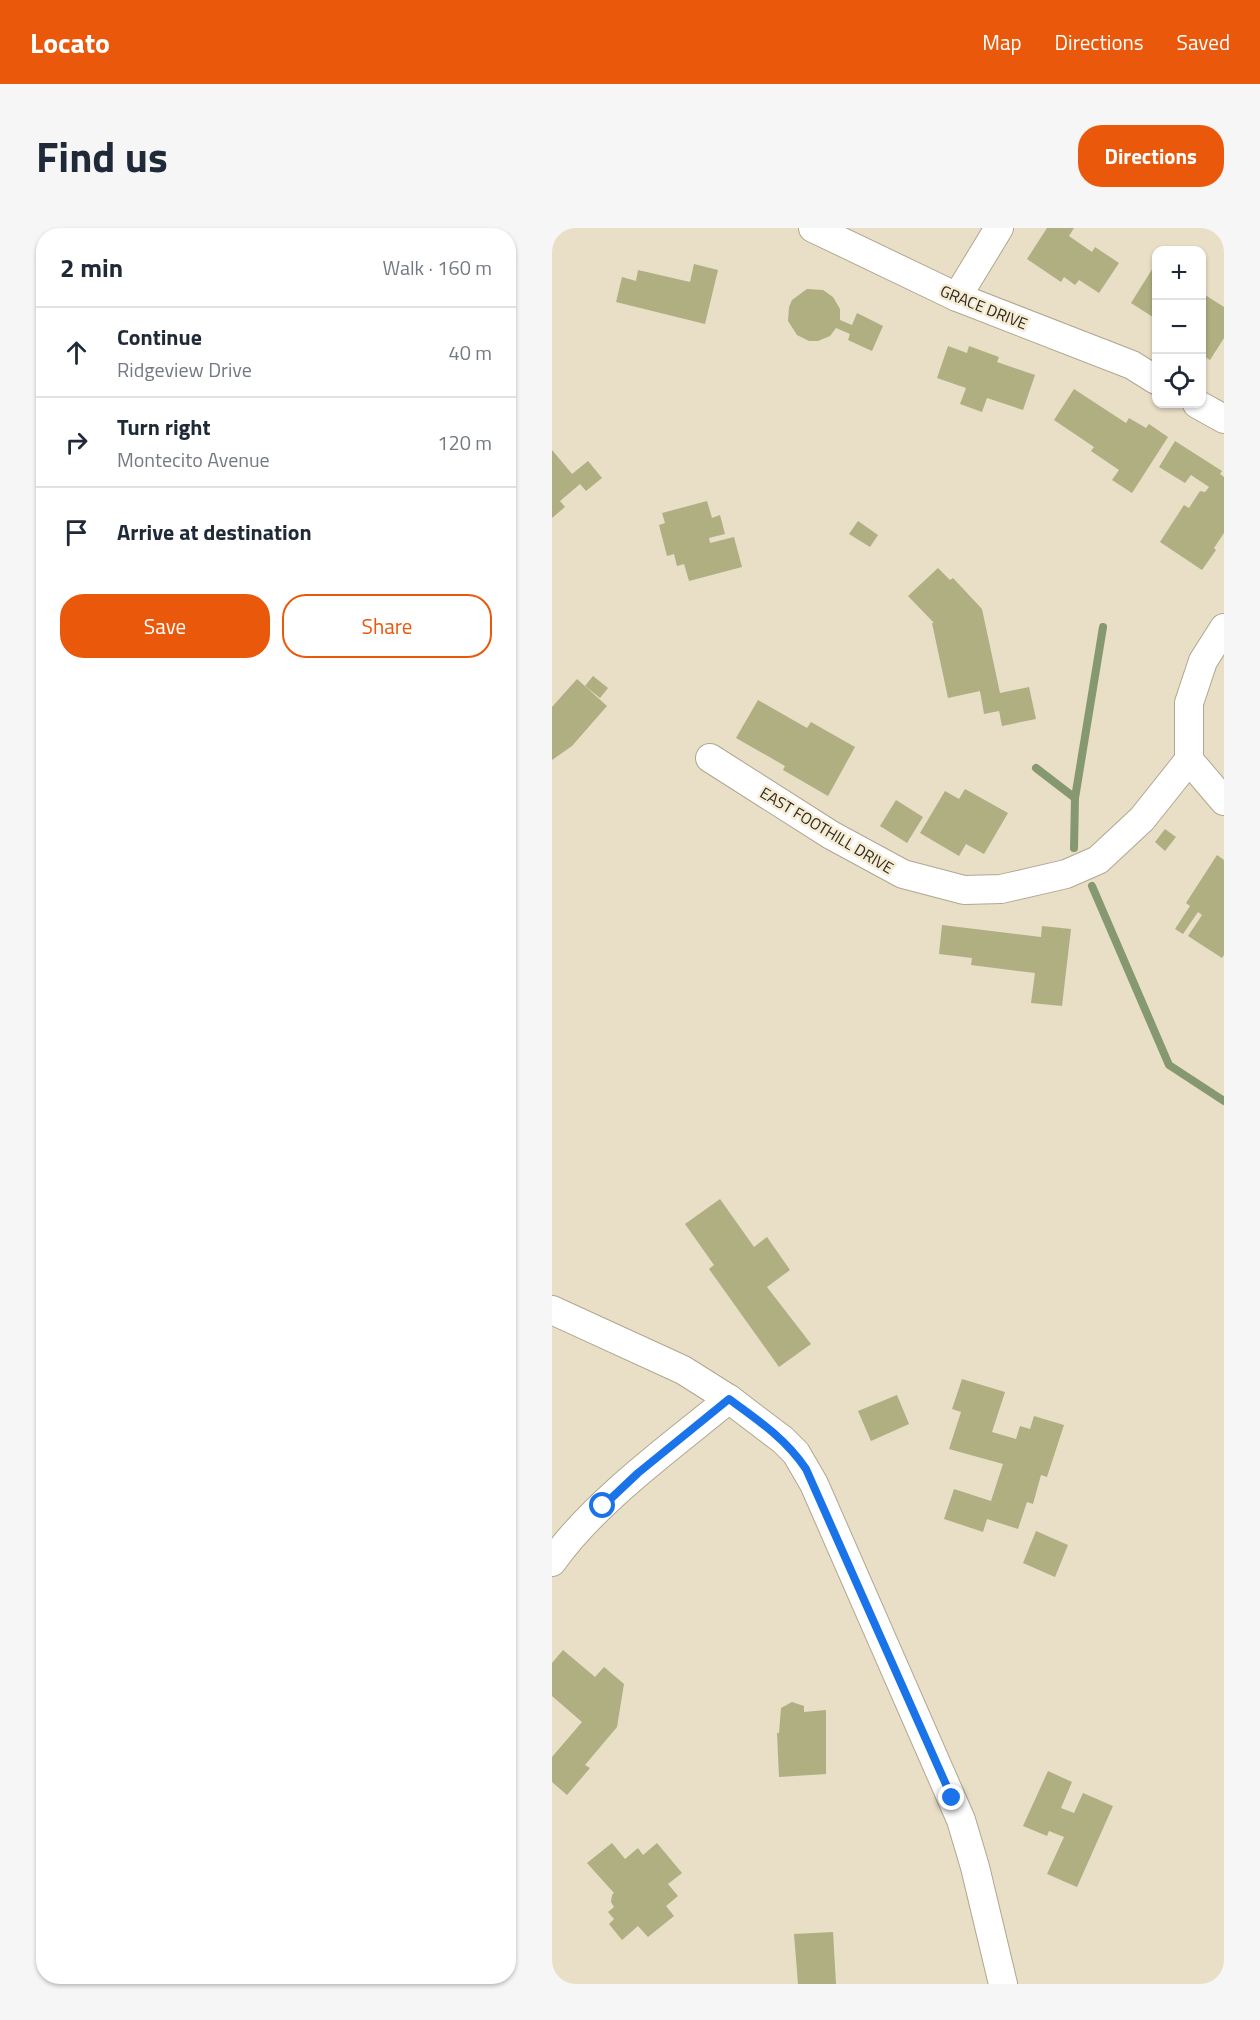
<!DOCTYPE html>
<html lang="en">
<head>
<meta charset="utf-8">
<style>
	:root { --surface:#fff; --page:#f6f6f7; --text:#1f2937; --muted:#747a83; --line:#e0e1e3; --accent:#ea580c }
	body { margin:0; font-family:"Titillium Web",sans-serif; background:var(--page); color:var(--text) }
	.controls { position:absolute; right:18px; top:18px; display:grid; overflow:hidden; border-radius:12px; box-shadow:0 2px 4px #0004 }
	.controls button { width:54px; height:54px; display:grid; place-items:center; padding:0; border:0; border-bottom:2px solid var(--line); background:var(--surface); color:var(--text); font:30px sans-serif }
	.stop { position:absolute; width:18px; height:18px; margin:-14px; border:4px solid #1a73e8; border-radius:50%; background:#fff }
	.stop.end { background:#1a73e8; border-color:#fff; box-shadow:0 2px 6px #0008 }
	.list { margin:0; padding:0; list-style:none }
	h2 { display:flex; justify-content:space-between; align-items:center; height:78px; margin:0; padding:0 24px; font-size:26px }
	h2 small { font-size:20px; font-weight:400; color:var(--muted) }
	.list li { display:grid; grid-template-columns:39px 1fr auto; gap:18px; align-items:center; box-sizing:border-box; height:90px; padding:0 24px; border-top:2px solid var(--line) }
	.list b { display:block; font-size:22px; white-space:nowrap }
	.list p { margin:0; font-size:20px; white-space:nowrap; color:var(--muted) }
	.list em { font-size:20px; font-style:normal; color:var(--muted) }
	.actions { display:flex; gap:12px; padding:18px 24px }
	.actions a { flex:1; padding:14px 0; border:2px solid var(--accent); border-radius:24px; text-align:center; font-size:21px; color:var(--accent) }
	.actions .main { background:var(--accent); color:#fff }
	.icon { flex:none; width:33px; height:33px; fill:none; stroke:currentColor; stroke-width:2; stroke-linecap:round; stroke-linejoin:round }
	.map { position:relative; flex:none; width:672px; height:1756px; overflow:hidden; border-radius:24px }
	header { display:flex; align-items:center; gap:36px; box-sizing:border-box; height:84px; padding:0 30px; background:var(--accent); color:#fff }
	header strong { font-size:28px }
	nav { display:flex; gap:33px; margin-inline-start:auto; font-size:21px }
	.intro { display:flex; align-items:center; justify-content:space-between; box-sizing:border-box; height:144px; padding:0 36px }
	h1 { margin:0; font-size:42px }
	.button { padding:15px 27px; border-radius:24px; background:var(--accent); color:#fff; font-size:21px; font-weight:700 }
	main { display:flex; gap:36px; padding:0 36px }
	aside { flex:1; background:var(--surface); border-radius:24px; box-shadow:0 2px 4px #0004 }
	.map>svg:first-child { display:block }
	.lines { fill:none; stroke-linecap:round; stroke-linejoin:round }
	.stream { stroke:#859870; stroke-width:8 }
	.building { fill:#afaf82 }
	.street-casing { stroke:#b1a68f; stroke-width:30 }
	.street { stroke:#fff; stroke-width:28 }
	.route { stroke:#1a73e8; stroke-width:8 }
	.labels { text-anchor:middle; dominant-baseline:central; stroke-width:5; stroke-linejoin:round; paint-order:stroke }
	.street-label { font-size:16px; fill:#2e2a21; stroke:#f6ebd3 }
</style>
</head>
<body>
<header>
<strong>Locato</strong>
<nav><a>Map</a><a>Directions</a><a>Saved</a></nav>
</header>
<div class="intro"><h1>Find us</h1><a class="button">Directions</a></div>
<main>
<aside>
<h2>2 min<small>Walk · 160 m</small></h2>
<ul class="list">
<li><svg class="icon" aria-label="ahead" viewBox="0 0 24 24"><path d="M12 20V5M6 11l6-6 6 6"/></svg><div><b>Continue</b><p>Ridgeview Drive</p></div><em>40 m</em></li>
<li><svg class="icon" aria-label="right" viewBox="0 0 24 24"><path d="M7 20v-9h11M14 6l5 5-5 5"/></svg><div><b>Turn right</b><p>Montecito Avenue</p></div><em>120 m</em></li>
<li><svg class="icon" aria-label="arrive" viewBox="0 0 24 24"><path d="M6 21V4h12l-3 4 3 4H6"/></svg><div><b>Arrive at destination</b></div></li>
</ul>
<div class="actions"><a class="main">Save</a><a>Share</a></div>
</aside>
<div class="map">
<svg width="672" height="1756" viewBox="0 0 672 1756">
	<rect width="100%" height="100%" fill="#e9dec6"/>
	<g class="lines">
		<g class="stream">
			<path d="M484 540 523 570 522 620"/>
			<path d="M523 570 551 399"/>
			<path d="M540 658 617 837 672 873"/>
		</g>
	</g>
	<g class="building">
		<path d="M495 0H522L517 8 540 24 543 19 567 35 547 65 527 52 523 57 512 49 509 54 475 31Z"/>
		<path d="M604 35V91L579 75Z"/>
		<path d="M142 36 166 42 153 96 64 74 70 49 84 53 86 42 138 54Z"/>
		<path d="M255 61 271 62 281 69 288 81V92L300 97 305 85 331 98 320 123 296 112 298 106 284 100 278 108 266 113H257L245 107 236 93 237 79 240 72Z"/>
		<path d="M650 65 672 79V110L658 132 650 127Z"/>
		<path d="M396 118 415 125 417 118 447 129 445 134 483 147 471 182 435 170 430 184 408 176 414 160 385 150Z"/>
		<path d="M522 161 574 195 577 190 594 200 597 196 616 209 580 265 560 252 567 242 539 223 542 219 502 192Z"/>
		<path d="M623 213 670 243 668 246 672 249V305L662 320 664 322 650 342 608 314 632 277 637 280 648 263 653 264 657 259 639 247 633 255 607 239Z"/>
		<path d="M0 222 20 246 36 233 50 250 34 263 28 256 8 273 13 279 0 290Z"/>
		<path d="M155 273 160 290 168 287 173 306 157 310 158 315 182 309 190 339 137 353 132 336 125 338 122 326 115 328 107 297 113 295 110 285Z"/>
		<path d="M306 293 326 307 318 319 297 306Z"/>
		<path d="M386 340 398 352 401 350 430 381 448 465 477 459 484 491 450 498 447 483 432 486 428 463 396 470 380 395H382L356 368Z"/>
		<path d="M41 448 56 460 48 470 33 458Z"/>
		<path d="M25 451 55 478 20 518 0 532V479Z"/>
		<path d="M206 472 255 500 259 494 303 519 276 568 231 542 233 538 184 510Z"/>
		<path d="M413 561 456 585 432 626 414 616 407 628 368 605 393 563 407 571Z"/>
		<path d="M344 572 371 589 355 615 328 598Z"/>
		<path d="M613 601 624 609 613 623 603 614Z"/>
		<path d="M665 627 672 632V727L670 730 636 708 650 687 646 684 631 706 623 701 638 678 634 675Z"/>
		<path d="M390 697 489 709 490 698 519 701 510 778 479 775 483 745 419 737 420 730 387 726Z"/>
		<path d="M168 971 202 1019 215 1009 238 1042 215 1059 259 1116 227 1139 157 1041 162 1037 133 996Z"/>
		<path d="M410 1151 453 1164 440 1204 464 1211 468 1198 478 1201 482 1188 512 1197 495 1249 489 1247 481 1276 475 1274 466 1301 435 1291 431 1304 392 1291 402 1261 439 1273 451 1236 397 1221 409 1184 400 1181Z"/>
		<path d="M345 1167 357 1196 319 1213 306 1183Z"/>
		<path d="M484 1303 516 1317 503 1349 471 1335Z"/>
		<path d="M11 1422 43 1449 52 1439 72 1456 65 1499 33 1537 38 1540 15 1567 0 1554V1529L30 1494 0 1468V1435Z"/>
		<path d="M240 1474 252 1478V1484L274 1482V1546L227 1549 225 1505H227L229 1480Z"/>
		<path d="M496 1543 520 1554 509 1580 522 1585 531 1565 561 1578 525 1659 495 1646 512 1609 497 1603 495 1608 471 1598Z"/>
		<path d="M60 1615 73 1631 86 1620 91 1627 105 1615 130 1645 116 1656 126 1668 114 1678 122 1688 96 1709 86 1698 70 1712 57 1696 62 1691 56 1684 62 1679 59 1674 60 1667 62 1665 35 1635Z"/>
		<path d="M281 1704 284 1756H246L242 1706Z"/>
	</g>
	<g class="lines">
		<defs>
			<g id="street">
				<path d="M261 0 405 69 580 137 604 152"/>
				<path d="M405 69 447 0"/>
				<path d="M645 176 672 191"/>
				<path d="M672 400 651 433 637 475V532L672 573"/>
				<path d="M158 530 279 607 351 646 412 662 449 661 514 646 546 632 590 591 637 532"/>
				<path d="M0 1082 131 1142 177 1171 231 1212 244 1225 262 1256 409 1592 423 1639 451 1756"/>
				<path d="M0 1334C42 1274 120 1218 177 1171"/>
			</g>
		</defs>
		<use href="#street" class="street-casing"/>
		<use href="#street" class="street"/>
	</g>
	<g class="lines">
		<path class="route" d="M51 1278 86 1245 177 1171C206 1192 234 1211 254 1241L400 1570"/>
	</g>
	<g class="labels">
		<g class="street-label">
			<text transform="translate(432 79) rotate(22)">GRACE DRIVE</text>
			<text transform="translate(275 602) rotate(31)">EAST FOOTHILL DRIVE</text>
		</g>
	</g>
</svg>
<div class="controls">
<button>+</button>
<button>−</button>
<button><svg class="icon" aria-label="locate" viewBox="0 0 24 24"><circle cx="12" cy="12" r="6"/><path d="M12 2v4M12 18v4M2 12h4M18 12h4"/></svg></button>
</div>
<div class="stop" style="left:51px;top:1278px"></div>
<div class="stop end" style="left:400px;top:1570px"></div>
</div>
</main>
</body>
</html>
